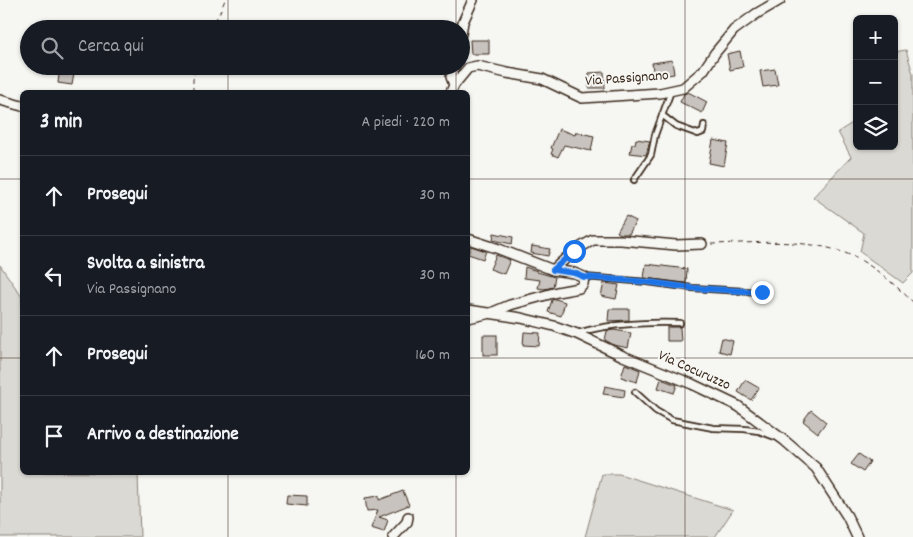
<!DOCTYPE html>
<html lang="it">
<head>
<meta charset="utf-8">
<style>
	:root { --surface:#171b24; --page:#242831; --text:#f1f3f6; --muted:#9ea1a6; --line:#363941 }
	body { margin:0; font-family:Dekko,sans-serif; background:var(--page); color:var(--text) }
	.controls { position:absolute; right:15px; top:15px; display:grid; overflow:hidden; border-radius:8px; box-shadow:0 1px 4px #0004 }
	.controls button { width:45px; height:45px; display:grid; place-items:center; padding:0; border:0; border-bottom:1px solid var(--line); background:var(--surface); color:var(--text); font:25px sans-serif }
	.stop { position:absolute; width:15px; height:15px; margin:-11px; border:4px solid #1a73e8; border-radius:50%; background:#fff }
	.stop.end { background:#1a73e8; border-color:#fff; box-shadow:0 1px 5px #0008 }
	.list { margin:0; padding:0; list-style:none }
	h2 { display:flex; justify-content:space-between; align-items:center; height:65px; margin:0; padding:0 20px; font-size:21px }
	h2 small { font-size:16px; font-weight:400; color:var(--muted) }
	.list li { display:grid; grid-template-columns:32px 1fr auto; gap:15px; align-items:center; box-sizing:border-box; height:80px; padding:0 20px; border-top:1px solid var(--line) }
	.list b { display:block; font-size:19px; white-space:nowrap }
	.list p { margin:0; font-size:16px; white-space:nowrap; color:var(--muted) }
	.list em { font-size:16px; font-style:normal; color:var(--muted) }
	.icon { flex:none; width:28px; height:28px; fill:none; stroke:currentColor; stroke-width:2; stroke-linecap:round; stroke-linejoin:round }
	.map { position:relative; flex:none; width:913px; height:537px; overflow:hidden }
	.search { position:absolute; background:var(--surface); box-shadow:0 1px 4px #0004; left:20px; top:20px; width:450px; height:55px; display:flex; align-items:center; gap:12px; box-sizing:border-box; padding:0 18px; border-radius:28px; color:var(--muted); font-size:19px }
	.panel { position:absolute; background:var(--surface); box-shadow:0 1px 4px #0004; left:20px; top:90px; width:450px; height:385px; border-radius:8px }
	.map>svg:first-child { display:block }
	.green { fill:#dad9d3; stroke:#8a8278 }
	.building { fill:#c8c3be; stroke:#3b2a1e }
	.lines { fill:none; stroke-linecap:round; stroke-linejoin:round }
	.lane-casing { stroke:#3b2a1e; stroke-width:8 }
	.street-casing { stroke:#3b2a1e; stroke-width:12 }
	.path { stroke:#3b2a1e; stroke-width:1; stroke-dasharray:5 4; stroke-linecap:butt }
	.lane { stroke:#f6f6f2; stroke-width:4.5 }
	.street { stroke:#f6f6f2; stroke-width:9 }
	.route { stroke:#1a73e8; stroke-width:6 }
	.grid { fill:none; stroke:#3b2a1e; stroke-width:1; stroke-opacity:0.55 }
	.labels { text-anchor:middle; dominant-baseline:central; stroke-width:4; stroke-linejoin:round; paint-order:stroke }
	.street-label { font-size:15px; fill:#3b2a1e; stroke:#f6f6f2 }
</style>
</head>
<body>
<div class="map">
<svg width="913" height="537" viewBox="0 0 913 537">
	<rect width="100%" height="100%" fill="#f6f6f2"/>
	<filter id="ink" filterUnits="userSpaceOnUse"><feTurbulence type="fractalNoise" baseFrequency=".02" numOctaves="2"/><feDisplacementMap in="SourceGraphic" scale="10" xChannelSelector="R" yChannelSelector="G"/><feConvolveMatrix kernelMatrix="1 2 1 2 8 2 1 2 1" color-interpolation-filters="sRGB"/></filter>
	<g filter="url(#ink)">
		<g class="green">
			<path d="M906 50 913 74V273L903 283 860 252 864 233 813 197 851 157 838 132 857 120V146H894V52Z"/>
			<path d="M0 265 22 297V472L138 473 140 537H0Z"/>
			<path d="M602 474H619L733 510 715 537H585Z"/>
		</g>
		<g class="building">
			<path d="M470 40H489V54H471Z"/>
			<path d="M740 51 743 67 730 70 727 54Z"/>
			<path d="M672 60 674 74 654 77 652 63Z"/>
			<path d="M60 66 75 68 72 85 58 83Z"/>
			<path d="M775 69 778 85 763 87 760 71Z"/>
			<path d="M604 72 605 88H589V73Z"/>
			<path d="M688 92 707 102 702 113 680 102 684 94Z"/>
			<path d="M559 129 575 135 576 132 594 136 591 151 564 145 558 157 551 154 553 149 551 148Z"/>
			<path d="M636 139 650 141 646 155 630 153 632 144H635Z"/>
			<path d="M713 140 728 143 724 166 709 163Z"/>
			<path d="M626 216 636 221 629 234H621L617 232Z"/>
			<path d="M494 233 513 237 512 244 493 240Z"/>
			<path d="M471 246 486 251 483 259 468 254Z"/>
			<path d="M532 246 550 249 548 256 531 253Z"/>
			<path d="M496 255 510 260 504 274 490 269Z"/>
			<path d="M646 264 687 269 686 283 644 278Z"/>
			<path d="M525 267 537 271V272L555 277 553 287 544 289 538 288 540 280 524 278Z"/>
			<path d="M604 283 619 285 616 299 601 296Z"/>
			<path d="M556 299 565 302 561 316 548 312 552 300Z"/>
			<path d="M609 309H629V320L608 321Z"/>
			<path d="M667 327H680L681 341H667Z"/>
			<path d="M614 330 631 333 628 348 614 345 605 340 607 331Z"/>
			<path d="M524 332 540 333 539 346 523 345Z"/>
			<rect x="483" y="335" width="14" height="20"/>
			<path d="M722 338 733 341 730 354 719 351Z"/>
			<path d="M625 364 640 370 637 382 621 377Z"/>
			<path d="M661 379 677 385 674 393 658 388Z"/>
			<path d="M745 380 759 388 751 400 738 392Z"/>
			<path d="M605 386 625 390 624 397 603 394Z"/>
			<path d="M811 410 826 422 818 433 803 421Z"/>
			<path d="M859 454 870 462 863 472 851 464Z"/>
			<path d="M403 491 409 505 379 517 388 520 384 532 371 528 378 510 367 511 365 498 379 496V500Z"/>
			<path d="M287 495 307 496V506L286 504Z"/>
		</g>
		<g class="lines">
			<defs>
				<g id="lane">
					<path d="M662 115 676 126 698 134 703 132 704 125"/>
					<path d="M634 180 651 155 655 135 671 91"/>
					<path d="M584 277 648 282 692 288 761 292"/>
					<path d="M578 333C611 323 646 322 680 323"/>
					<path d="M635 392 656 411 672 420 713 428 744 429 759 431 775 437"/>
				</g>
				<g id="street">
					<path d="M461 34 463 22 473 0"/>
					<path d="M454 85 451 77 454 66"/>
					<path d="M451 92 454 85 468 68 477 66 507 73 542 79 582 98 660 93 683 88 703 71 715 53 734 30 756 14 780 0"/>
					<path d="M0 100 22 106"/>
					<path d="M468 239 499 249 553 270 574 273 584 277 583 284 579 288 557 292 510 305 491 313 468 318"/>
					<path d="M553 270 574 251 593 240H621L676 245 702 244"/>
					<path d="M468 310 521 318 554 326 577 334 623 356 692 384 738 406 785 441 816 468 847 516 857 537"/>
					<path d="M393 537 407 522 408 517"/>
				</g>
			</defs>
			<use href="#lane" class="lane-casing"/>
			<use href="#street" class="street-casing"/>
			<g class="path">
				<path d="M210 29 219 14 225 0"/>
				<path d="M193 92V80L196 66"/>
				<path d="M711 244C759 243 819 236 862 261 881 272 897 287 913 302"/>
			</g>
			<use href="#lane" class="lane"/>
			<use href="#street" class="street"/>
		</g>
	</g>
	<g class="lines" filter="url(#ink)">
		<path class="route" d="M574 251 553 270 574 273 584 277 648 282 692 288 762 292"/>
	</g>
	<path class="grid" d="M228 0V29M456 0V29M685 0V537M228 66V92M456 66V92M0 179H22M468 179H913M0 358H22M468 358H913M228 472V537M456 472V537"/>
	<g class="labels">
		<g class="street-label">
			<text transform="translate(627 79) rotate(-4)">Via Passignano</text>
			<text transform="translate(694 371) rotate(24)">Via Cocuruzzo</text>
		</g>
	</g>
</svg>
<div class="controls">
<button>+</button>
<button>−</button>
<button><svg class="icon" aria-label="layers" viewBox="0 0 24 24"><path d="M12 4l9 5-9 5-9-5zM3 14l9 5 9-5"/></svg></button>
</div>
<div class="stop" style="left:574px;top:251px"></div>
<div class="stop end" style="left:762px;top:292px"></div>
<div class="search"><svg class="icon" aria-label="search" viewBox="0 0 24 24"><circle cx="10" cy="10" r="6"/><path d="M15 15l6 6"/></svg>Cerca qui</div>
<section class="panel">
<h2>3 min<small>A piedi · 220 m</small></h2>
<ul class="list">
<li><svg class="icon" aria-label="ahead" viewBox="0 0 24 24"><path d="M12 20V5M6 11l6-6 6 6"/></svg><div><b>Prosegui</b></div><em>30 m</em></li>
<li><svg class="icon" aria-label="left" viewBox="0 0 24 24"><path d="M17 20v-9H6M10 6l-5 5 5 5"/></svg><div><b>Svolta a sinistra</b><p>Via Passignano</p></div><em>30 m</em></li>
<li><svg class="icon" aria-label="ahead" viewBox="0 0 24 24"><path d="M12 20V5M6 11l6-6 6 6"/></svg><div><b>Prosegui</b></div><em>160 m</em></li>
<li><svg class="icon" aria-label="arrive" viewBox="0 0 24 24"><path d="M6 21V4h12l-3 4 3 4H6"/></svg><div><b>Arrivo a destinazione</b></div></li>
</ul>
</section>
</div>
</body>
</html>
